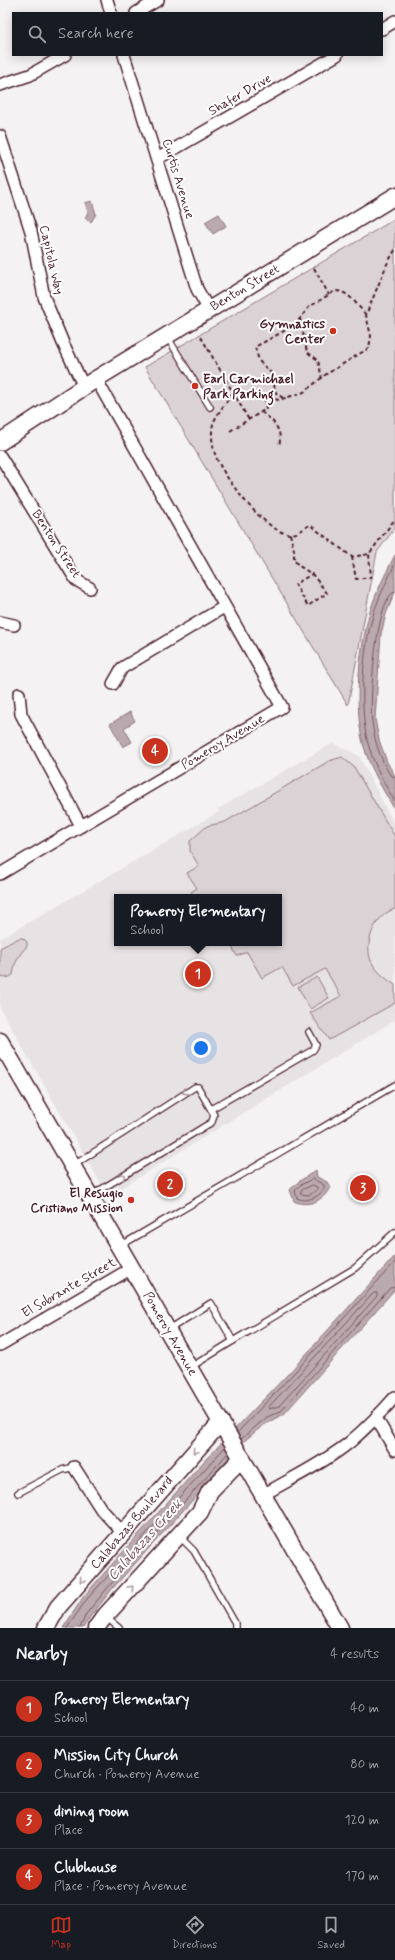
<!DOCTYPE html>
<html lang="en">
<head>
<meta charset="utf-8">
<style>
	:root { --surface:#171b24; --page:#242831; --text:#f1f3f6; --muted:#9ea1a6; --line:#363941; --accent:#c8321e }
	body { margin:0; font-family:Mynerve,sans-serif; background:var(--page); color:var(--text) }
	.you { position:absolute; left:201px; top:1048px; width:14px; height:14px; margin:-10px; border:3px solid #fff; border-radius:50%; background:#1a73e8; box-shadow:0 0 0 6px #1a73e833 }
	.badge { display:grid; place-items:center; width:26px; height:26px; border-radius:50%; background:var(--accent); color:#fff; font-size:13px; font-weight:700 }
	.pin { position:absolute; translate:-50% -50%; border:2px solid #fff; box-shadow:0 1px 4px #0006 }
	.popup { position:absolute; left:114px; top:894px; width:168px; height:52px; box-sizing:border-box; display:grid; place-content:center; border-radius:0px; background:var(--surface); filter:drop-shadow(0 1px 3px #0005); font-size:13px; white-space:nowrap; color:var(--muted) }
	.popup b { font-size:15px; color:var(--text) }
	.popup::after { content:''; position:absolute; left:50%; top:100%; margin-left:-8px; border:8px solid transparent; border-top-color:var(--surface) }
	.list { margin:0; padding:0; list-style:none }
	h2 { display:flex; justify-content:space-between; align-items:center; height:52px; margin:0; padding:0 16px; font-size:17px }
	h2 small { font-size:13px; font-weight:400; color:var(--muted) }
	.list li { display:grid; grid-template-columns:26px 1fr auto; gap:12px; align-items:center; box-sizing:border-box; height:56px; padding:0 16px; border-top:1px solid var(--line) }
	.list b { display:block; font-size:15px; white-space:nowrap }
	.list p { margin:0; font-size:13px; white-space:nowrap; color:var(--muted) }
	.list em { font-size:13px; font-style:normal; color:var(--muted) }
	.icon { flex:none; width:22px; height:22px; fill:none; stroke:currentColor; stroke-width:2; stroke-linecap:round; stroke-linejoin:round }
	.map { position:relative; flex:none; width:395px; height:1628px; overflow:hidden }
	.search { position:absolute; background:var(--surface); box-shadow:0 2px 10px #0003; left:12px; right:12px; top:12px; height:44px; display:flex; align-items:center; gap:10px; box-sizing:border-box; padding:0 14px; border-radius:0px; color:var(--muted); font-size:15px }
	.sheet { height:276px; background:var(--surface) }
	nav { display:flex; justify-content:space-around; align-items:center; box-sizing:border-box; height:56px; border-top:1px solid var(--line); background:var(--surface); font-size:11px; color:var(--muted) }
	nav a { display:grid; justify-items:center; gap:2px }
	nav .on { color:var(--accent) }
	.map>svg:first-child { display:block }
	.built { fill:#e7e2e3; fill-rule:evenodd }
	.green { fill:#dbd2d5; stroke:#927880 }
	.water { fill:#baa9ae; stroke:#8d727a }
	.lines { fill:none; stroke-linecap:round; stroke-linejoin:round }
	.shore { stroke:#77565f; stroke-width:1 }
	.lane-casing { stroke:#4a1f2b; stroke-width:8 }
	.street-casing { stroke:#4a1f2b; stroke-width:14 }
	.secondary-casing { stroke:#4a1f2b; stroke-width:19 }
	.path { stroke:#4a1f2b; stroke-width:2; stroke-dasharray:4 3; stroke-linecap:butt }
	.lane { stroke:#fff; stroke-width:5.5 }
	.street { stroke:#fff; stroke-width:11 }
	.secondary { stroke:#fff; stroke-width:16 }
	.oneway { stroke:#ae9aa0 }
	.poi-dot { fill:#c8321e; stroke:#fff; stroke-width:1.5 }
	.labels { text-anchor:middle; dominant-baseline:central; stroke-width:4; stroke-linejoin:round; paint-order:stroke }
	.street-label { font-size:13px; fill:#4a1f2b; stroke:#fff }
	.poi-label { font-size:13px; font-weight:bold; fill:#4a1f2b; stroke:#fff; text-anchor:end }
	.water-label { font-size:14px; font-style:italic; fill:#714f59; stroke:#fff }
</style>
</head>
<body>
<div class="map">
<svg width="395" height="1628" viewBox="0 0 395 1628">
	<rect width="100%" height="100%" fill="#f4f2f2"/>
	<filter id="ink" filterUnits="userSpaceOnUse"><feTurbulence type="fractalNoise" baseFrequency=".025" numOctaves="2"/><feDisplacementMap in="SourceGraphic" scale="8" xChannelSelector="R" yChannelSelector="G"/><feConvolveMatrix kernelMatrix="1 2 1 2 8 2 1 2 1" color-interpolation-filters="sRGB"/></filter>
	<g filter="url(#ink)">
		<path class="built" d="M333 743 359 756 395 826V1020L108 1196 0 1008V939L219 812 218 809ZM117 897H279V943H117Z"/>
		<g class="green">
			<path d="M395 219V528L377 552 348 705 145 367Z"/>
			<path d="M342 757 354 767 395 837V909C376 914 365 940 370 958 374 970 385 978 395 985V1003L329 1040 310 1013 341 996 325 969 293 986 282 967 262 978 247 952 237 956 230 943H279V897H194L191 892 197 888 187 873 199 866 190 851V841L207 826 225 822 329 761Z"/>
			<path d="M19 938H23L27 942V946L21 953 15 964 13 975C8 978 5 979 0 976V948Z"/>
			<path d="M317 977 329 998 310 1009 298 987Z"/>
		</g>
		<g class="water">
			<path d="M92 201 96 214 91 222 85 218 88 212 85 203Z"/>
			<path d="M219 214 226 226 213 234 205 222Z"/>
			<path d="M395 555V592L386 614 381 634 375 719 379 740 387 762 395 776V810C383 790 371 770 364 747 354 711 358 659 367 623 372 599 384 577 395 555Z"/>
			<path d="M130 712 135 721 124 728 132 742 123 747 110 724Z"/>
			<path d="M316 1170 317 1177 327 1182 330 1187C324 1201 307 1208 294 1201L290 1190C297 1181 307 1177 316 1170Z"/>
			<path d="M395 1256V1289L284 1414C257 1426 235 1448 218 1472L113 1588 90 1617 83 1628H63L84 1596 114 1562 206 1459 290 1372Z"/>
		</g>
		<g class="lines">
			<g class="shore">
				<path d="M395 564C386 583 376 602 371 623 362 655 359 716 369 747 375 767 385 785 395 802"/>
				<path d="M395 592C376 594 369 703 372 721 374 740 380 758 390 775L395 777"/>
				<path d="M313 1179 324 1185V1189C318 1197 307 1203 297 1198L295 1191 299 1186Z"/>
				<path d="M313 1185 317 1187V1190L309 1195 300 1194 302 1190Z"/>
				<path d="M374 1293H377V1296L279 1406 269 1409V1407Z"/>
				<path d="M237 1433 293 1374 395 1262"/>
				<path d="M241 1439 267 1417 281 1411 390 1288 395 1287"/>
				<path d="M67 1628 87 1599 225 1447"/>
				<path d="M80 1628 86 1614 110 1585 228 1453"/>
			</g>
			<defs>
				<g id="lane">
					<path d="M168 338 210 407"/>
					<path d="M211 1109 313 1050 316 1045 309 1032"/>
					<path d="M74 1165 195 1087H198L214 1115 212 1122 90 1196"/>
					<path d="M120 1246 395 1085"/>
					<path d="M168 1330 211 1303 233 1341 355 1268 395 1232"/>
					<path d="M191 1367 233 1341"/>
					<path d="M18 1493 62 1470 74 1467"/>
					<path d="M179 1536 194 1551 235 1623V1628"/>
					<path d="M107 1618 119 1628"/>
				</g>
				<g id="street">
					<path d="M107 0 111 13"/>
					<path d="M136 13 158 0"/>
					<path d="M382 29 395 21"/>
					<path d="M124 55 197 289 209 310"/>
					<path d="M0 85 30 75 65 55"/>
					<path d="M0 136 31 231 44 297 63 343 84 387"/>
					<path d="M157 159 337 55"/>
					<path d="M0 456 76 580 90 588"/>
					<path d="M0 622 14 625"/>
					<path d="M113 684 122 668 224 607"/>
					<path d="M19 694 21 714 81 826"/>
					<path d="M0 874 282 707 96 379"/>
					<path d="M0 1345 132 1268"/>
					<path d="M376 1418 395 1450"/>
					<path d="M74 1467 101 1509 123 1533"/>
					<path d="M263 1495C292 1478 324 1463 350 1442 366 1428 381 1413 395 1397"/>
				</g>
				<g id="secondary">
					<path d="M0 442 96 379 395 196"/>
					<path d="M0 1041 340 1628"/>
					<path d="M46 1628 58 1607 221 1422"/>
					<path d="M96 1628 105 1616 200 1512 210 1491 242 1458"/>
				</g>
			</defs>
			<use href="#lane" class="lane-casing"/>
			<use href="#street" class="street-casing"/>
			<use href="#secondary" class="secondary-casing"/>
			<g class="path">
				<path d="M395 250 387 264 366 315 371 336 369 348 325 375 304 392 279 400 233 392C227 402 217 413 213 424 211 432 212 445 215 454 221 475 268 536 291 534 298 534 304 528 310 525L352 557 369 554 395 519"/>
				<path d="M314 268 329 295"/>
				<path d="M300 319 307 352 318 360 322 379"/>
				<path d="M201 337 249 420"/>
				<path d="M283 398 276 393 271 373 259 361 255 347 295 325 309 307 335 291C348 290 358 306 366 315"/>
				<path d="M261 412C274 420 283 431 279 446"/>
				<path d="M230 431 266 409 265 397"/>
				<path d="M290 534 294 550V560L299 566 312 574 327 593 308 606 295 584 312 574"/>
				<path d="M352 557 356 579 371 577 369 554"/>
			</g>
			<use href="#lane" class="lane"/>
			<use href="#street" class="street"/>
			<use href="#secondary" class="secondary"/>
		</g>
		<defs><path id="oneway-chevron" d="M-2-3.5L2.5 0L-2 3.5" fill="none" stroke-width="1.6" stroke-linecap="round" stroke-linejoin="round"/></defs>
		<g class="oneway">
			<use href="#oneway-chevron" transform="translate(185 1092) rotate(147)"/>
			<use href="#oneway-chevron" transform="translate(123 1176) rotate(-31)"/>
			<use href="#oneway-chevron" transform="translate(195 1451) rotate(131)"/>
			<use href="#oneway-chevron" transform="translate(82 1580) rotate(131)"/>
			<use href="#oneway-chevron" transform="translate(131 1588) rotate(-47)"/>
		</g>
	</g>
	<g class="poi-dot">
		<circle cx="333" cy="331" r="4"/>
		<circle cx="195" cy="386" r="4"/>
		<circle cx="131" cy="1200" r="4"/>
	</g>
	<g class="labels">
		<g class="street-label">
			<text transform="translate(240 95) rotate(-30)">Shafer Drive</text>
			<text transform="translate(178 179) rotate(73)">Curtis Avenue</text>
			<text transform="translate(51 260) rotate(77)">Capitola Way</text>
			<text transform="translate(245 288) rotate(-31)">Benton Street</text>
			<text transform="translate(56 544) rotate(57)">Benton Street</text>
			<text transform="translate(223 742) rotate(-31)">Pomeroy Avenue</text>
			<text transform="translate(69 1288) rotate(-30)">El Sobrante Street</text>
			<text transform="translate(170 1334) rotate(60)">Pomeroy Avenue</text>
			<text transform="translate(132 1523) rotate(-49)">Calabazas Boulevard</text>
		</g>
		<g class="poi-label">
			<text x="325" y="324">Gymnastics<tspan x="325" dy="15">Center</tspan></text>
			<text x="203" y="379" text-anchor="start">Earl Carmichael<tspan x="203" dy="15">Park Parking</tspan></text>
			<text x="123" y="1193">El Resugio<tspan x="123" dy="15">Cristiano Mission</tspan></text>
		</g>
		<g class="water-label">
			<text transform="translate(145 1540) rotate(-48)">Calabazas Creek</text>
		</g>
	</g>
</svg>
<div class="you"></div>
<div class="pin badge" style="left:198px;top:974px">1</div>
<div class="popup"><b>Pomeroy Elementary</b>School</div>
<div class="pin badge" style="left:170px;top:1184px">2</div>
<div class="pin badge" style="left:363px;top:1188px">3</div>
<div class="pin badge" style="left:155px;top:751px">4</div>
<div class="search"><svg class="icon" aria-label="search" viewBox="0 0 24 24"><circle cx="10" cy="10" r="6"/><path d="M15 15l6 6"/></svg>Search here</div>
</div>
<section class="sheet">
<h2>Nearby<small>4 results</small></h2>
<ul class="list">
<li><span class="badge">1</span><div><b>Pomeroy Elementary</b><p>School</p></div><em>40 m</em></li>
<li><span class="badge">2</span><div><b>Mission City Church</b><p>Church · Pomeroy Avenue</p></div><em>80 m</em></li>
<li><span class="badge">3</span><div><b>dining room</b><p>Place</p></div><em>120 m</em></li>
<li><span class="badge">4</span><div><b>Clubhouse</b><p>Place · Pomeroy Avenue</p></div><em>170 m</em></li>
</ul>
</section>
<nav>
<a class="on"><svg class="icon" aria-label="map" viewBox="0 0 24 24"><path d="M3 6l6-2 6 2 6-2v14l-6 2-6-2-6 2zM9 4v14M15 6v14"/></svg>Map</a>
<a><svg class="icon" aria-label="directions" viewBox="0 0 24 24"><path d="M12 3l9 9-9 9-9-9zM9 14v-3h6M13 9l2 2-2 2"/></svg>Directions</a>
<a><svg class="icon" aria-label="saved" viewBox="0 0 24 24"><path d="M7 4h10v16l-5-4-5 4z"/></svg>Saved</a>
</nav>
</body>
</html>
